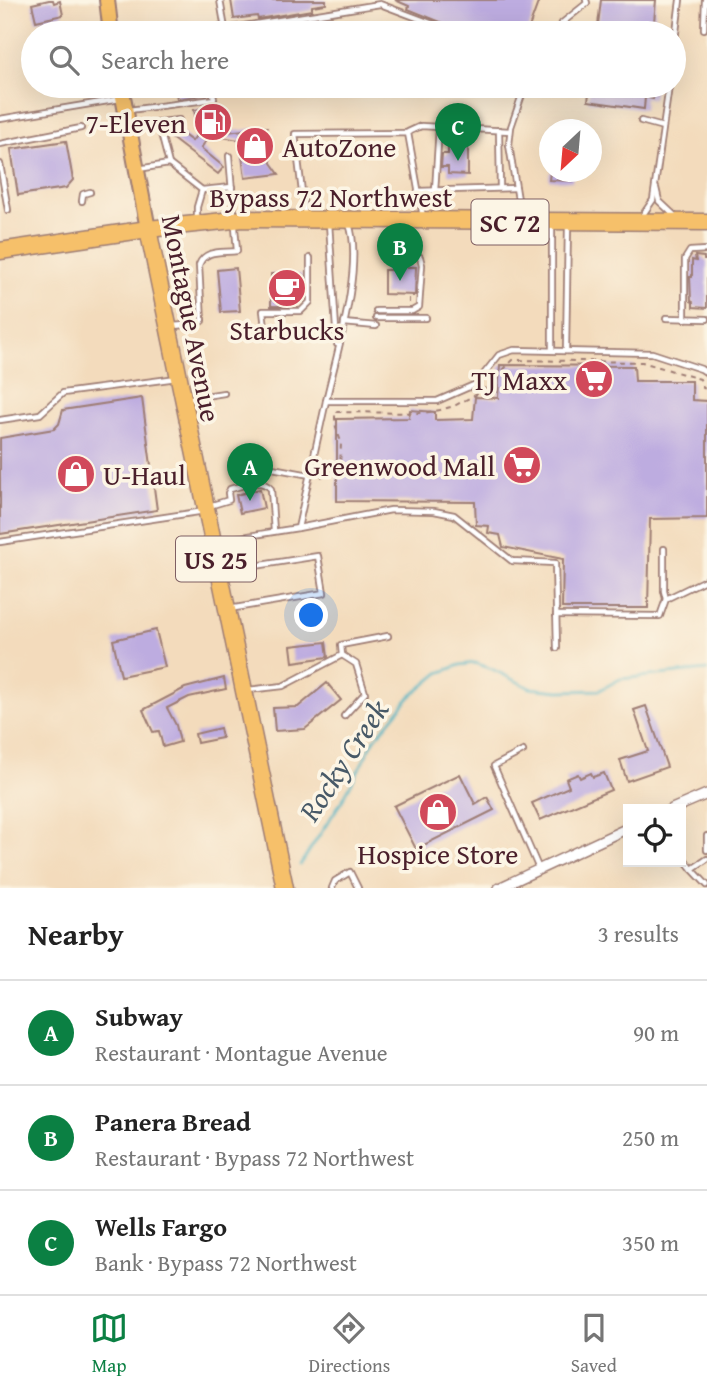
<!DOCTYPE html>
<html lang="en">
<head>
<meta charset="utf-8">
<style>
	:root { --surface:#fff; --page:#f6f6f6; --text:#222; --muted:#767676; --line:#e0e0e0; --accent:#0b8043 }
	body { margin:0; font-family:"Gentium Book Plus",serif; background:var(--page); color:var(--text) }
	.controls { position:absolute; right:21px; bottom:21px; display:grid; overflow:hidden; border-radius:0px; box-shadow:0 7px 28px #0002 }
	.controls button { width:63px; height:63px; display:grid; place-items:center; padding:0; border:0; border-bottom:2px solid var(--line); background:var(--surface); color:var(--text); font:35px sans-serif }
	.compass { position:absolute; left:539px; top:119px; width:63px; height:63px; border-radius:50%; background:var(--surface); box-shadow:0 7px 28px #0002; rotate:206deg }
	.you { position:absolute; left:312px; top:616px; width:24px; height:24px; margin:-18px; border:5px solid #fff; border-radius:50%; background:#1a73e8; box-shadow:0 0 0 10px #1a73e833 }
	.badge { display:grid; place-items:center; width:46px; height:46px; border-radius:50%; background:var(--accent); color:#fff; font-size:23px; font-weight:700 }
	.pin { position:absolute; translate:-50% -58px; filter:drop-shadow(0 2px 4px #0008) }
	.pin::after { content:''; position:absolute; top:37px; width:24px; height:21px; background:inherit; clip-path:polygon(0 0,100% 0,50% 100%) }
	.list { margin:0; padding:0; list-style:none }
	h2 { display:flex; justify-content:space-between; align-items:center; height:91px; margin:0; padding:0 28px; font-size:30px }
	h2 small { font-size:23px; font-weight:400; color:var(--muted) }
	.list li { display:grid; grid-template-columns:46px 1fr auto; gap:21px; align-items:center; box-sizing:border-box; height:105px; padding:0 28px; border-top:2px solid var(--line) }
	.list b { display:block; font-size:26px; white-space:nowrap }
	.list p { margin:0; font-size:23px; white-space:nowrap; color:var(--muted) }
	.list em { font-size:23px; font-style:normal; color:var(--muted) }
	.icon { flex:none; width:38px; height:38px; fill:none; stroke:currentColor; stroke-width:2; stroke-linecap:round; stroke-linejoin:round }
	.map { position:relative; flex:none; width:707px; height:888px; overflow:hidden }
	.search { position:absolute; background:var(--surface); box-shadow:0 7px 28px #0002; left:21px; right:21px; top:21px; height:77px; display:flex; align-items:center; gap:18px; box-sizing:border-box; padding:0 24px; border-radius:38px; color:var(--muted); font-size:26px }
	.sheet { height:406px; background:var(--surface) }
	nav { display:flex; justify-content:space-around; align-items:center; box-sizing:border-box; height:98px; border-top:2px solid var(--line); background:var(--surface); font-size:19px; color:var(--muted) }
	nav a { display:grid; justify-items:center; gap:4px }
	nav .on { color:var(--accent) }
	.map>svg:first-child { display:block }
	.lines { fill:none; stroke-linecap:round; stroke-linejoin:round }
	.stream { stroke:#43b0c1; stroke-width:2.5 }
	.building { fill:#bdace0 }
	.lane-casing { stroke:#9e7d74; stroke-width:8 }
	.street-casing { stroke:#9e7d74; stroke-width:12 }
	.primary-casing { stroke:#9e7d74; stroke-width:18 }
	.highway-casing { stroke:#9e7d74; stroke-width:19 }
	.path { stroke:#9e7d74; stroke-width:2; stroke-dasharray:5 5; stroke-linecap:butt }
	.lane { stroke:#fff; stroke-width:4.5 }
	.street { stroke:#fff; stroke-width:9 }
	.primary { stroke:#f6c06b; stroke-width:14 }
	.highway { stroke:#f6c06b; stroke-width:16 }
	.labels { text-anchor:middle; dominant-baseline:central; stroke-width:7; stroke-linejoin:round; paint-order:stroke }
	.shield { fill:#fcf5e5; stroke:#7f5f63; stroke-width:2 }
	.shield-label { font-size:26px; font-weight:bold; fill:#4a1f2b }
	.poi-label { font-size:28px; fill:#4a1f2b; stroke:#fcf5e5; text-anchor:end }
	.street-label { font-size:28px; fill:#4a1f2b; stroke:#fcf5e5 }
	.water-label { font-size:30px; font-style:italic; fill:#475967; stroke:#fcf5e5 }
</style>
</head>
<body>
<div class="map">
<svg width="707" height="888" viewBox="0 0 707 888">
	<rect width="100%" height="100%" fill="#fcf5e5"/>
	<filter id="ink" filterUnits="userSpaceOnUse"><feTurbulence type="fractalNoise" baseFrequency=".0143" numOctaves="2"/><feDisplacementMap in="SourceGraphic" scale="14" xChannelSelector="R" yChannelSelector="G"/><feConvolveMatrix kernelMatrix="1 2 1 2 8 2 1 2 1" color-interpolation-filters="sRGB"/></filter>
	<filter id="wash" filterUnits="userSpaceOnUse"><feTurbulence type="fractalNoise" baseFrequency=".00686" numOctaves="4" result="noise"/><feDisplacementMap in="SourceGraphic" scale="28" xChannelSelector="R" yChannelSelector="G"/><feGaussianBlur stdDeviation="1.57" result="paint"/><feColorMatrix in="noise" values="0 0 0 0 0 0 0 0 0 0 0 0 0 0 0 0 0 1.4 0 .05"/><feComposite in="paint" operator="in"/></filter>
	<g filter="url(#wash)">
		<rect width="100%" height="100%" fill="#f3dbbc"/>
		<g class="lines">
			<path class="stream" d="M300 865 343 799 375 739 410 697 439 673 460 665 475 663 492 669 530 688 559 691 600 690 620 679 707 670"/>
		</g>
		<g id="blocks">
			<g class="building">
				<path d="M49 0H53L54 3 60 1 63 15 36 21 32 4Z"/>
				<path d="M231 0H326V4L312 6V10L258 19 257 16 234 19Z"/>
				<path d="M395 0H539L527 33H468L408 9 409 6Z"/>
				<path d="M601 0H656L653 33H597Z"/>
				<path d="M175 86H206L208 94 177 99Z"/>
				<path d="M590 86H655L653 99 645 97 644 109 588 101Z"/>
				<path d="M215 108 226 116 228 132 267 127 271 163 279 174 245 178 240 140 210 135 201 148 224 167 218 174 166 134 165 129 171 126 192 141 204 125 196 119 194 110Z"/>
				<path d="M66 141 73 180 66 188 18 195 11 149Z"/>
				<path d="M448 146H468V175L448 174V167H441L442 154H448Z"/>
				<path d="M550 172H573L572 181 549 180Z"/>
				<path d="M695 256 704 257V260H707V308L693 307V302L691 301 690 277H692V260L696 261Z"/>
				<path d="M394 267H416L415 295 384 294V270H394Z"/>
				<path d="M236 268 240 311 221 312 217 270Z"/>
				<path d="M271 274H302V301H290V306H271Z"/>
				<path d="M500 365 634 366 635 381H692V400L707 401V518L650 519 648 608H562L563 559 503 547 500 535 488 533 489 526 476 525 475 502 337 501V419L409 418 410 410 435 412V420L473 419 475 397 498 398Z"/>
				<path d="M142 398 157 510 0 534V438L54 429 59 424 63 410Z"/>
				<path d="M260 489 264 508 240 513 236 495Z"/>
				<path d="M156 630 165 667 121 676 113 640Z"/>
				<path d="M326 642 328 657 293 662 291 646Z"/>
				<path d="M224 678 226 689 189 697 167 708 176 725 180 742 163 747 159 731 153 732 143 710 185 688Z"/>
				<path d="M327 683 341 700 305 729 275 731 273 708 298 707Z"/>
				<path d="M646 706 667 767 627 781 620 760 648 751 634 710Z"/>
				<path d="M220 728 222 738 197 743 195 734Z"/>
				<path d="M591 773 593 777 604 773 611 790 540 820 532 803 569 787 566 779 578 774 580 778Z"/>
				<path d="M460 774 475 804 487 797 494 810 416 849 394 806Z"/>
			</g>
		</g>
	</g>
	<g filter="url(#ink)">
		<use href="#blocks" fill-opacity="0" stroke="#9e7d74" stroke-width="2"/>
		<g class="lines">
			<defs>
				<g id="lane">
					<path d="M220 0 225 29"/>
					<path d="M704 29 705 0"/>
					<path d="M160 33 218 27 225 29 380 4 457 33"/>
					<path d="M559 33 562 23 587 3 586 0"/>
					<path d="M674 48 680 0"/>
					<path d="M129 110 214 99 212 86"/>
					<path d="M0 119 120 99"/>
					<path d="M641 121 663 127"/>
					<path d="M158 122 169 164"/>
					<path d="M131 125 179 120"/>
					<path d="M499 130 500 188"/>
					<path d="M408 132 421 126 510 131"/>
					<path d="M0 144 81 128"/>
					<path d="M0 164 8 210"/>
					<path d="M138 169 169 164 202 190 197 207V219"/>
					<path d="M656 188 659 201 676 217"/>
					<path d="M202 190 232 187"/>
					<path d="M418 191 516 188"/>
					<path d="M435 191 439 127"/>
					<path d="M82 201 83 194 90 192"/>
					<path d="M642 216 653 200 669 86"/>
					<path d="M305 217 295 134 408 133 423 217"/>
					<path d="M521 218 509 145 511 127 525 86"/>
					<path d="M329 223 337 344"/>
					<path d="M349 224C364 265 336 356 326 401H437L476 384 499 355 514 350 652 353 701 369 707 373"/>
					<path d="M552 224V350"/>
					<path d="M376 311H412L419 307 422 265 420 257"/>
					<path d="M376 318H426"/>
					<path d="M666 318 707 319"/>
					<path d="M685 319V259L690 251 707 250"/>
					<path d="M344 323 376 326"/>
					<path d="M173 326 196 324 202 321 199 265C205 249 222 253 237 251L229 156"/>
					<path d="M266 335 263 311H301L310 302V258"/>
					<path d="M566 351 568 226"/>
					<path d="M186 399 224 393"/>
					<path d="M0 420 40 414 63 393 177 378"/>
					<path d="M231 470H245L256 465 310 475"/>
					<path d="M209 506 229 500 228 493 230 489C243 486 261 477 271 489L274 531"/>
					<path d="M298 528 391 510 434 511 454 515 512 561 555 563 557 648"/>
					<path d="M217 541 298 528 326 401"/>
					<path d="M0 542 205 511"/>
					<path d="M664 549V591L666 599"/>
					<path d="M223 571 318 556 324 593 229 609"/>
					<path d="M556 615 660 616 666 599 707 579"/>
					<path d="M342 655 356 664 365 693 344 716"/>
					<path d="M248 690 283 686 342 655 341 645 388 636"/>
					<path d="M523 751 494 766 539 869"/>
					<path d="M707 836V850"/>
					<path d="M681 855 692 869 707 859"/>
					<path d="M692 869 707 885"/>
					<path d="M332 888 335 881 350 872 358 888"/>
				</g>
				<g id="street">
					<path d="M672 809 707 794"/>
					<path d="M499 888 628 828"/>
				</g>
				<g id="primary">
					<path d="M107 0 111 33"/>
					<path d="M121 86 148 229"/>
				</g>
				<g id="highway">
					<path d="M148 229 285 888"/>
					<path d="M0 251 148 229 243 219 707 222"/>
				</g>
			</defs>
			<use href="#lane" class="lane-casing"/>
			<use href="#street" class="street-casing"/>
			<use href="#primary" class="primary-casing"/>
			<use href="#highway" class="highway-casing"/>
			<g class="path">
				<path d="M409 303V296H414"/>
				<path d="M321 477 340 469 341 442 335 424V412L423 413 440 410 454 406 481 392 513 360 642 362 700 379 703 388 707 389"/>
			</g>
			<use href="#lane" class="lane"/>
			<use href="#street" class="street"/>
			<use href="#primary" class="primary"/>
			<use href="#highway" class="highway"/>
		</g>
	</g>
	<defs>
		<symbol id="fuel-disc" viewBox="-11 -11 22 22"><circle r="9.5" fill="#d1495b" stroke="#fcf5e5"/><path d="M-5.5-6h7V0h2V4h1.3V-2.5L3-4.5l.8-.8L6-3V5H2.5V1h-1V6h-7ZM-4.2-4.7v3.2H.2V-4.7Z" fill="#fff"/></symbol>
		<symbol id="shop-disc" viewBox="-11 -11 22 22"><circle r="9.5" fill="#d1495b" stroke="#fcf5e5"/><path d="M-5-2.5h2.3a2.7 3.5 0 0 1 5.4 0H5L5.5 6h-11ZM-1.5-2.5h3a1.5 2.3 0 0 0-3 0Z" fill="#fff"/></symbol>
		<symbol id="cafe-disc" viewBox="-11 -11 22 22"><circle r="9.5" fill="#d1495b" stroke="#fcf5e5"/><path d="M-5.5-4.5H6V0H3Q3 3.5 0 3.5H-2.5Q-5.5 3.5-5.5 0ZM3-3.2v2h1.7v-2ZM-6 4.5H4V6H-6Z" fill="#fff"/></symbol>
		<symbol id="supermarket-disc" viewBox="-11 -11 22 22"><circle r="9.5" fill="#d1495b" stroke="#fcf5e5"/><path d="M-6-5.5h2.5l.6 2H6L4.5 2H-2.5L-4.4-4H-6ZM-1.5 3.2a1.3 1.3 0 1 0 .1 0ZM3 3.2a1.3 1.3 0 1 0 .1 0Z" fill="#fff"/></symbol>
	</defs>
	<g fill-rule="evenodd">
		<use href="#fuel-disc" x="191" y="100" width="44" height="44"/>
		<use href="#shop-disc" x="233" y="124" width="44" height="44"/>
		<use href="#cafe-disc" x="265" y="266" width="44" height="44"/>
		<use href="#supermarket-disc" x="572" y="357" width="44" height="44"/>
		<use href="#supermarket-disc" x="500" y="443" width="44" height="44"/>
		<use href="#shop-disc" x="54" y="452" width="44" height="44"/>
		<use href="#shop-disc" x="416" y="790" width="44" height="44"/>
	</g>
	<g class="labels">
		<g class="shield">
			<rect x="471.5" y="199.5" width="77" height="45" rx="5"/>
			<rect x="176" y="536.5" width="80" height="45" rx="5"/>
		</g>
		<g class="shield-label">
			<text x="510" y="222">SC 72</text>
			<text x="216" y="559">US 25</text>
		</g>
		<g class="poi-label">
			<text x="186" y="122">7-Eleven</text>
			<text x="282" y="146" text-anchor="start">AutoZone</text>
			<text x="287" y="329" text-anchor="middle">Starbucks</text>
			<text x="567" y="379">TJ Maxx</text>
			<text x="495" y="465">Greenwood Mall</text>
			<text x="103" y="474" text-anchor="start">U-Haul</text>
			<text x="438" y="853" text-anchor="middle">Hospice Store</text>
		</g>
		<g class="street-label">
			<text x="331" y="196">Bypass 72 Northwest</text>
			<text transform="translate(192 318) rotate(79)">Montague Avenue</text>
		</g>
		<g class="water-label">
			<text transform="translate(343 760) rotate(-57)">Rocky Creek</text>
		</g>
	</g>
</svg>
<div class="controls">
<button><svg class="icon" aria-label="locate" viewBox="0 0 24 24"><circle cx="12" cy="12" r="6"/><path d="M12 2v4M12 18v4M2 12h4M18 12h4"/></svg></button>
</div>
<svg class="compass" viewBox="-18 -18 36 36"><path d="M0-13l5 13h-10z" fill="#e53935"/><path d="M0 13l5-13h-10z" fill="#767676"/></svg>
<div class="you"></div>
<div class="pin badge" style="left:250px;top:501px">A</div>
<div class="pin badge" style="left:400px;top:281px">B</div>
<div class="pin badge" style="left:458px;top:161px">C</div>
<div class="search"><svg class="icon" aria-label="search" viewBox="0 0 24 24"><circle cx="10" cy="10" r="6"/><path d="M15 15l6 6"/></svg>Search here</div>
</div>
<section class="sheet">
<h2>Nearby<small>3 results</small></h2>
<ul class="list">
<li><span class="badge">A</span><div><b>Subway</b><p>Restaurant · Montague Avenue</p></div><em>90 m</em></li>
<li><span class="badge">B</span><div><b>Panera Bread</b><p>Restaurant · Bypass 72 Northwest</p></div><em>250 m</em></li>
<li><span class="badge">C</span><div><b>Wells Fargo</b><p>Bank · Bypass 72 Northwest</p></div><em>350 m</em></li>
</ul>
</section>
<nav>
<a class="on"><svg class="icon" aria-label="map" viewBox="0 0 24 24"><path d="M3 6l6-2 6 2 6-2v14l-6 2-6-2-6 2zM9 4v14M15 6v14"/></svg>Map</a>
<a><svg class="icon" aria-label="directions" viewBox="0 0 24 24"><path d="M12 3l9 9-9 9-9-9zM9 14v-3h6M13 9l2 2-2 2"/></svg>Directions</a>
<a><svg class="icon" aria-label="saved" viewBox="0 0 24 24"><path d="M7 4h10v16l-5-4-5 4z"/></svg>Saved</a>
</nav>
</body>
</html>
